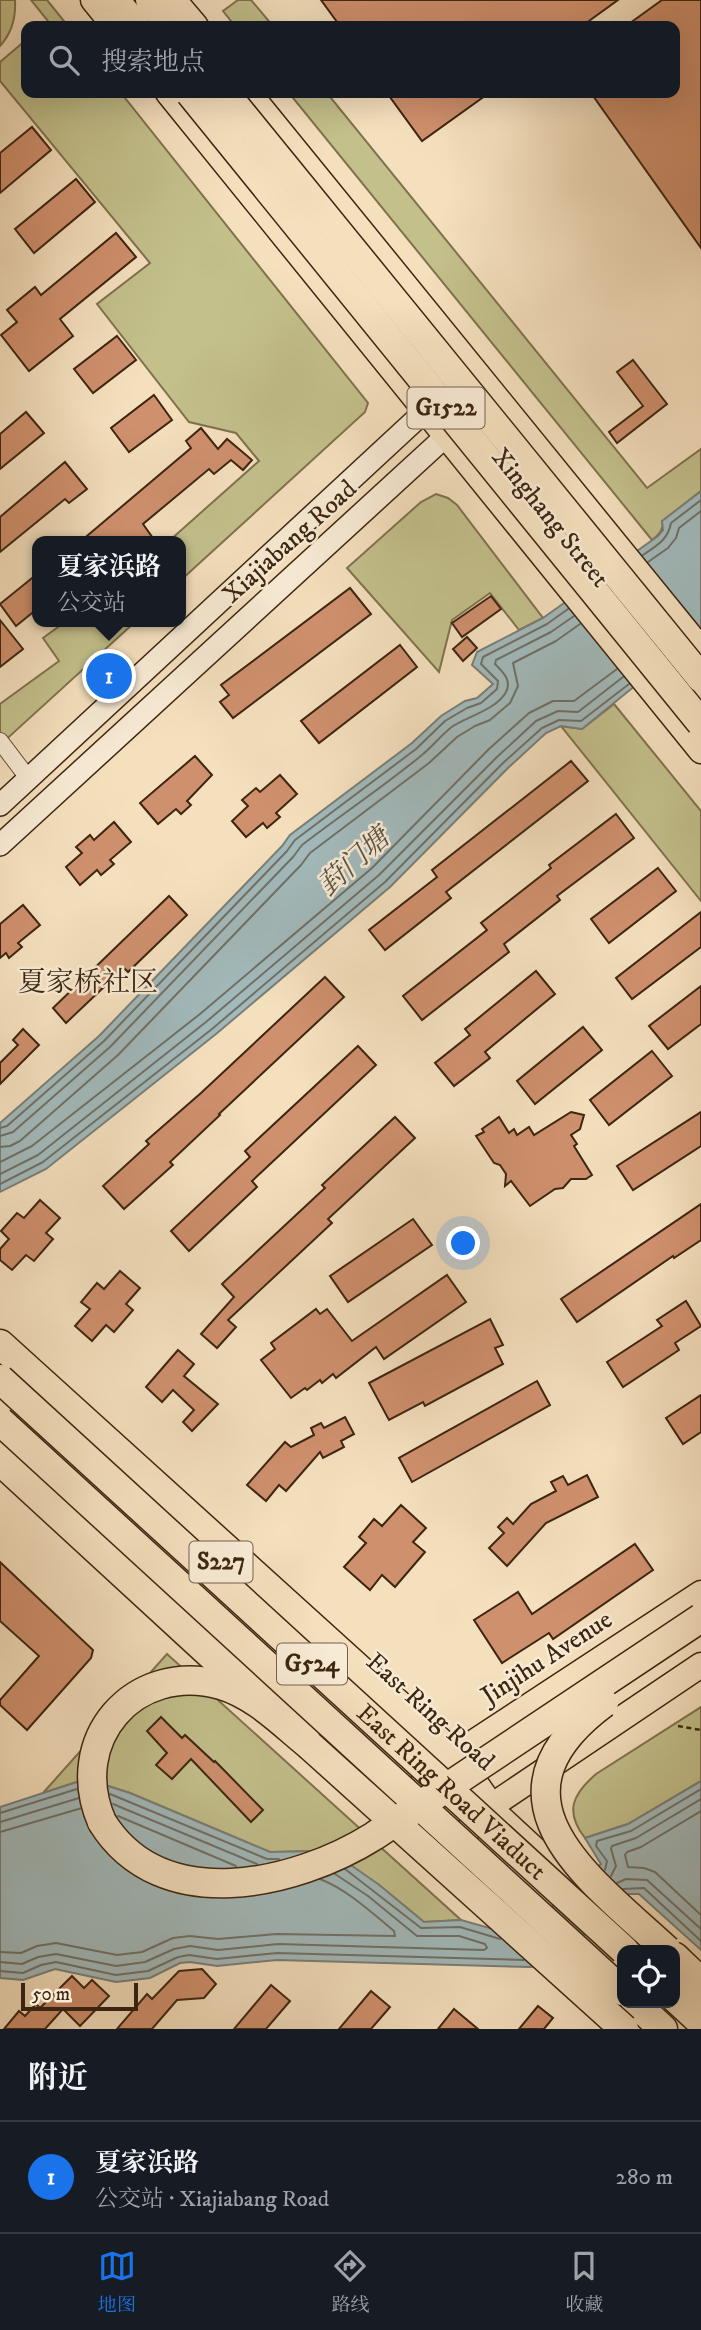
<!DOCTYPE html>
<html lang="zh">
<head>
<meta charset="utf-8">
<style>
	:root { --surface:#171b24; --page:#20242c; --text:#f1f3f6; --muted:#9ea1a6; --line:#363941; --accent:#1a73e8 }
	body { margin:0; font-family:"IM FELL DW Pica","Noto Serif SC",serif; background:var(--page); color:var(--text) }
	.controls { position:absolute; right:21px; bottom:21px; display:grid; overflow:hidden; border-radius:14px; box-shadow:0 7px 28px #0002 }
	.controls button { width:63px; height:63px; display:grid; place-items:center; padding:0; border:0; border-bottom:2px solid var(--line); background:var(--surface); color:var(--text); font:35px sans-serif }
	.scale { position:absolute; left:21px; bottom:18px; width:117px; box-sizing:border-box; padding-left:7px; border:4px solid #3d2511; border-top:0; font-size:19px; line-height:24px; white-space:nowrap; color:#3d2511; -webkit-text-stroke:5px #f8ebd5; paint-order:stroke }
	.you { position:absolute; left:464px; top:1244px; width:24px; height:24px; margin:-18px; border:5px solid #fff; border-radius:50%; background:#1a73e8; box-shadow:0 0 0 10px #1a73e833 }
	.badge { display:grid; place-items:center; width:46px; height:46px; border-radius:50%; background:var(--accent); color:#fff; font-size:23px; font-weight:700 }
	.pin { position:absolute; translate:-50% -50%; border:4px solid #fff; box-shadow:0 2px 7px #0006 }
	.popup { position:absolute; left:32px; top:536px; width:154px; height:91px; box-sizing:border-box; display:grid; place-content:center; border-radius:14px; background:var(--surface); filter:drop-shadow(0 2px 5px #0005); font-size:23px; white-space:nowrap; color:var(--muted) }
	.popup b { font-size:26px; color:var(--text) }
	.popup::after { content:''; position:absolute; left:50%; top:100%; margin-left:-14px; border:14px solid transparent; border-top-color:var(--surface) }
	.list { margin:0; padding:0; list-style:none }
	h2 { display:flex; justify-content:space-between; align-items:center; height:91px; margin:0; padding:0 28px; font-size:30px }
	h2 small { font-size:23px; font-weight:400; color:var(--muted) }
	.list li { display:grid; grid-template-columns:46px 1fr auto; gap:21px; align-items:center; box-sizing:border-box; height:112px; padding:0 28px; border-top:2px solid var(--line) }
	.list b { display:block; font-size:26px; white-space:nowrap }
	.list p { margin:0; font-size:23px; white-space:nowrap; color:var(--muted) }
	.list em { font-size:23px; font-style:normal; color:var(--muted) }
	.icon { flex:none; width:38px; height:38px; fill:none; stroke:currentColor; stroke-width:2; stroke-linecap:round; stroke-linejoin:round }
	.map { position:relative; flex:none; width:701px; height:2029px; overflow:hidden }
	.search { position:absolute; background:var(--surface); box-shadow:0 7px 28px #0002; left:21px; right:21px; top:21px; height:77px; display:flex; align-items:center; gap:18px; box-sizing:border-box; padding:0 24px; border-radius:14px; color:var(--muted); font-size:26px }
	.sheet { height:203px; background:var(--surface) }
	nav { display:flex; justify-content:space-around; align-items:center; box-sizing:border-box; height:98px; border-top:2px solid var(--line); background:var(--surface); font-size:19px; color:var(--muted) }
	nav a { display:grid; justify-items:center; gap:4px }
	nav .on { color:var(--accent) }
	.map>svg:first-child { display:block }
	.green { fill:#c3c08c; stroke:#80724e; stroke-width:2 }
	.water { fill:#a2babc; stroke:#7a7e78; stroke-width:2 }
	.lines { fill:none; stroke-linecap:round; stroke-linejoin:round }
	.shore { stroke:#707066; stroke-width:2 }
	.building { fill:#cf906d; stroke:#3d2511; stroke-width:2 }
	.street-casing { stroke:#6b543c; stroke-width:18 }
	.secondary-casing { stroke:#3d2511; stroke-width:24 }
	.primary-casing { stroke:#3d2511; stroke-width:27 }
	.highway-casing { stroke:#3d2511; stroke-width:31 }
	.path { stroke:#3d2511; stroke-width:2.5; stroke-dasharray:5 3.5; stroke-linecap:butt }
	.street { stroke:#f8ebd5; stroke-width:16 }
	.secondary { stroke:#f8ebd5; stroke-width:21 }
	.primary { stroke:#f5e0be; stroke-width:24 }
	.highway { stroke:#f5e0be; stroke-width:28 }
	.highway-bridge-casing { stroke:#3d2511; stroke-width:31; stroke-linecap:butt }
	.highway-bridge { stroke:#f5e0be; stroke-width:28 }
	.labels { text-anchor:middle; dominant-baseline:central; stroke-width:5; stroke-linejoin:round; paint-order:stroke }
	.shield { fill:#f8ebd5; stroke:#75604c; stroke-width:2 }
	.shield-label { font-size:24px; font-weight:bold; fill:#3d2511 }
	.street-label { font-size:26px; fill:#3d2511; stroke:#f8ebd5 }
	.water-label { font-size:28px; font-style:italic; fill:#5b5244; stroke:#f8ebd5 }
	.neighbourhood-label { font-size:28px; fill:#3d2511; stroke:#f8ebd5 }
</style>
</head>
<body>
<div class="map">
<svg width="701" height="2029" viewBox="0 0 701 2029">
	<rect width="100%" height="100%" fill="#f5e0be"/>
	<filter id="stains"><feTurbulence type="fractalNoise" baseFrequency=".00286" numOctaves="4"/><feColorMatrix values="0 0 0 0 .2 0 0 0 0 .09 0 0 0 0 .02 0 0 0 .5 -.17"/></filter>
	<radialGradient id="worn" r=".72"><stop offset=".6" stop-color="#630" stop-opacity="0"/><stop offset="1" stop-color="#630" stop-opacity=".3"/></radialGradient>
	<g class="green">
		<path d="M0 0H15C16 18 12 33 0 46Z"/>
		<path d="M31 0H47L68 26H42L48 21Z"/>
		<path d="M238 0H251L273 26H235L223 11Z"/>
		<path d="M26 40V93H121L368 403 365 412 181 580V541H169L259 461 236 433 189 422 97 304 150 263 0 81V62Z"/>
		<path d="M289 93H327L647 488 701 449V491L663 521C663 530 660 534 652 540Z"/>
		<path d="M436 494 448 498 457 505 543 618 519 630 490 593 452 620 439 672 347 568 421 502Z"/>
		<path d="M65 622H135L0 745V704L59 661 43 638Z"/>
		<path d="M614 704 701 811V901L561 726 582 729Z"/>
		<path d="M167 1654 461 1920 424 1922 378 1884 320 1851 270 1852 130 1793 86 1779 43 1793Z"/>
		<path d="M701 1707V1781L628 1824 585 1838C564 1811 573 1794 596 1774Z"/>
	</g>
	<g class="water">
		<path d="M701 491V632L582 729 561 726 546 733 508 768 390 887 216 1034 46 1169 0 1192V1123L99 1036 282 846 290 835 412 743 441 716 465 701 477 698 493 684 472 665 477 652 543 618 658 536 663 530 662 521Z"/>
		<path d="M86 1779 130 1793 270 1852 320 1851 345 1861 378 1884 424 1922 461 1920 518 1936 601 1864 585 1838 628 1824 701 1781V1950L639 1894H627L553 1964 530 1967 277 1960 217 1966 190 1962 180 1963 150 1978 116 1982 55 1969 23 1980 0 1978V1807Z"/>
	</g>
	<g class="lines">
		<g class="shore">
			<path d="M643 555C656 546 668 540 671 523L701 500"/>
			<path d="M648 562 668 548 676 538 679 528 701 511"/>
			<path d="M0 1128 7 1126 104 1041 287 851 295 840 416 749 445 721 467 708 481 703 497 689 498 681 481 664 483 657 547 624 568 609"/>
			<path d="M0 1136 13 1132 110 1047 293 857 302 845C341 815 383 787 422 755 433 746 442 734 453 726 469 716 497 709 506 692 512 680 503 672 495 664L496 660 551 632 574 616"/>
			<path d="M0 1147 10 1146 20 1141 118 1055 301 865 310 853 429 763 457 737 475 726 490 720 510 703 518 686 513 663 556 641 580 624"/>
			<path d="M0 1162 32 1146 200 1014 372 868 489 749 529 713 553 701H574L617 669"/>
			<path d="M0 1174 38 1155 206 1022 379 875 497 757 536 721 558 711 578 712 623 677"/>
			<path d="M0 1184 43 1162 212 1029 385 882 503 763 542 728 559 720 581 721 629 684"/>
			<path d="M110 1794 267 1859H279"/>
			<path d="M113 1804 257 1864"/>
			<path d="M701 1811 641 1847 627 1852 625 1855 628 1867 644 1868 655 1872 701 1915"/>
			<path d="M0 1813 77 1789"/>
			<path d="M118 1816 236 1866"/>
			<path d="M0 1822 79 1798"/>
			<path d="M0 1832 82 1808"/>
			<path d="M345 1869 421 1928 460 1927 500 1939"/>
			<path d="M605 1870 607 1861 596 1846 597 1841 631 1831 701 1789"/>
			<path d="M611 1876 616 1866 611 1849 612 1846 636 1838 701 1799"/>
			<path d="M617 1883 626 1879 647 1880 701 1929"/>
			<path d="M623 1889 644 1888 701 1941"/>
			<path d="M0 1952 21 1953 37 1946 56 1943 117 1955 142 1952 173 1938 190 1936 218 1939 276 1934 395 1936 394 1931C372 1913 348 1890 320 1879"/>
			<path d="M0 1962 22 1964 38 1957 56 1954 116 1966 145 1962 174 1949 190 1946 218 1950 278 1944 484 1950 487 1948 485 1944 459 1936H417L368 1896 335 1874"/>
			<path d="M0 1971 23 1973 41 1965 56 1962 116 1975 148 1971 178 1957 189 1955 217 1959 277 1953 524 1960"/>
		</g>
	</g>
	<g class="building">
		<path d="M321 0H618L582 26H340Z"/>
		<path d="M662 0H701V248L591 93H675V26H626Z"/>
		<path d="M387 93H489L422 141Z"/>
		<path d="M32 127 51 150 0 193V153Z"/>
		<path d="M76 179 95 202 34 253 15 229Z"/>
		<path d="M116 233 136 257 60 319 73 336 29 371 1 335 17 322 7 310 35 287 41 295Z"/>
		<path d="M117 336 136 360 93 393 74 369Z"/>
		<path d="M633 360 667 404 617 443 609 432 643 406 617 372Z"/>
		<path d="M154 395 172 420 129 452 111 428Z"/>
		<path d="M26 412 44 433 0 469V434Z"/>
		<path d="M201 428 218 449 227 439 252 460 243 470 231 460 214 474 209 469 143 524 155 541H81L191 448 186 441Z"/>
		<path d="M65 462 87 489 69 503 65 499 0 552V517Z"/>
		<path d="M37 574V609L16 626 0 604Z"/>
		<path d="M350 588 371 614 233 718 220 702 229 695 221 685Z"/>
		<path d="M491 596 501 609 462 637 452 623Z"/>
		<path d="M0 620 23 649 0 667Z"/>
		<path d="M467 637 477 648 463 661 453 649Z"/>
		<path d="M400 645 417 667 319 743 301 721Z"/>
		<path d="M195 756 212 775 187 801 191 805 181 814 176 809 158 824 140 803Z"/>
		<path d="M571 761 588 781 446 892 451 898 385 950 369 930 437 877 432 870Z"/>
		<path d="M280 775 297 794 276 813 280 817 267 828 263 823 246 837 232 821 248 806 242 800 256 788 260 792Z"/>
		<path d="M616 814 634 838 557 896 560 900 504 944 509 952 422 1020 403 996 487 930 481 923 551 868 549 865Z"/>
		<path d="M114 822 131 842 110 860 114 864 101 875 97 870 80 885 66 867 82 853 76 847 90 835 94 840Z"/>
		<path d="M658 868 676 891 609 943 591 919Z"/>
		<path d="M169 896 187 915 128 972 124 968 66 1023 53 1008Z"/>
		<path d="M23 905 40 925 18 943 22 947 9 958 6 953 0 958V924Z"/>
		<path d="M701 912V947L632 999 616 978Z"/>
		<path d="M536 971 555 994 485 1052 490 1058 454 1086 435 1063 470 1035 465 1029Z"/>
		<path d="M325 977 344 997 219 1114 220 1115 170 1162 173 1165 124 1209 103 1186 149 1144 146 1141 201 1093Z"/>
		<path d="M701 986V1024L668 1049 649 1026Z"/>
		<path d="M583 1027 602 1050 535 1104 517 1081Z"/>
		<path d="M23 1029 39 1045 0 1084V1063L18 1045 13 1040Z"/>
		<path d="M358 1046 376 1065 252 1181 257 1187 189 1251 171 1231 250 1157 245 1151Z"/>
		<path d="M652 1051 672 1076 609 1125 590 1100Z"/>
		<path d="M571 1112 584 1115 580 1129 571 1135 577 1144 574 1146 592 1175 586 1179H571L563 1188 555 1189 530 1206 511 1181 505 1186 506 1174 500 1165 494 1163 476 1136 484 1132 482 1129 499 1117 509 1133 514 1129 517 1135 529 1127 534 1135Z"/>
		<path d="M701 1112V1146L633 1190 617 1166Z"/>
		<path d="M395 1117 415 1138 328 1219 332 1223 228 1320 236 1327 217 1348 201 1334 234 1297 222 1284 325 1188 322 1185Z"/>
		<path d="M40 1200 60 1218 46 1233 53 1239 34 1261 26 1255 12 1270 0 1260V1249L9 1239 1 1231 17 1213 24 1218Z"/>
		<path d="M701 1204V1240L674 1258 673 1256 577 1322 561 1299Z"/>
		<path d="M413 1219 432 1245 348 1302 330 1276Z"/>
		<path d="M120 1271 140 1288 126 1304 133 1310 114 1332 106 1325 92 1341 75 1326 90 1309 81 1302 97 1283 104 1289Z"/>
		<path d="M447 1275 466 1302 384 1359 376 1347 336 1378 333 1374 322 1383 320 1380 307 1390 305 1388 291 1398 261 1360 275 1349 271 1343 316 1309 320 1314 327 1309 352 1341Z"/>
		<path d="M686 1301 701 1326 675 1343 679 1350 623 1387 607 1362 662 1326 657 1320Z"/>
		<path d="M490 1319 503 1345 495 1348 503 1364 425 1406 423 1402 389 1420 369 1383Z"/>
		<path d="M178 1350 194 1364 184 1376 218 1404 192 1431 183 1422 194 1410 173 1390 162 1402 146 1387Z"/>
		<path d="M537 1381 550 1405 412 1482 399 1458Z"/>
		<path d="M701 1395V1432L683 1444 666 1418Z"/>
		<path d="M345 1417 354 1434 341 1441 344 1447 323 1458 320 1452 286 1491 279 1485 266 1501 247 1485 285 1442 291 1447 314 1435 311 1428 321 1423 324 1428Z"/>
		<path d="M587 1475 598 1497 546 1523 507 1566 489 1548 504 1533 498 1527 507 1518 513 1524 531 1504 556 1491 551 1482 563 1476 568 1485Z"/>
		<path d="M401 1505 426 1528 413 1542 425 1552 395 1587 382 1575 370 1590 344 1567 366 1543 359 1537 374 1519 382 1526Z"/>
		<path d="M635 1544 653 1570 553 1639 549 1633 502 1663 474 1620 518 1592 532 1614Z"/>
		<path d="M0 1562 93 1650 91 1658 27 1730 0 1705V1700L39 1656 0 1621Z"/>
		<path d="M161 1717 182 1738 185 1735 214 1762 215 1761 263 1810 251 1822 191 1759 172 1779 156 1765 167 1753 147 1731Z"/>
		<path d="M202 1969 216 1984 204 1998 177 2000 152 2029H117L147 1994 152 1999 179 1971Z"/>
		<path d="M72 1976 84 1988 92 1980 109 1996 80 2026 63 2009 45 2029H4L19 2011 25 2016 36 2004 40 2008Z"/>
		<path d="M271 1985 290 2001 266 2029H234Z"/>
		<path d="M371 1991 390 2007 371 2029H339Z"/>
		<path d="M538 2006 553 2018 544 2029H519Z"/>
		<path d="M454 2009 478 2029H438Z"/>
	</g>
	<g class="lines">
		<defs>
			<path id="street" d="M0 741 28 778"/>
			<g id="secondary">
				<path d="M0 805 437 400"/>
				<path d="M0 845 458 425"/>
			</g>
			<g id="primary">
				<path d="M93 0 114 26"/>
				<path d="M174 0 196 26"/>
				<path d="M168 93 701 751"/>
				<path d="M249 93 701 649"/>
				<path d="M0 1440 417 1824"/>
				<path d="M412 1736 570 1882"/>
				<path d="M398 1807 454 1755 701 1593"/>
				<path d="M447 1852 490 1807 701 1665"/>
				<path d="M614 1922 644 1950"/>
				<path d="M675 1979 701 2003"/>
			</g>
			<g id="highway">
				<path d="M115 0 136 26"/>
				<path d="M150 0 171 26"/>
				<path d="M0 1344 454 1755 490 1807"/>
				<path d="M0 1461 237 1679 294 1711"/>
				<path d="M102 1822C66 1740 134 1661 221 1685 255 1695 282 1723 309 1745"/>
				<path d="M675 1957 701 1982"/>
				<path d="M675 1998 701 2022"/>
				<path d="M635 2003 663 2029"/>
			</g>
		</defs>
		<use href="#street" class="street-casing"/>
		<use href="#secondary" class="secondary-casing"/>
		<use href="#primary" class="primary-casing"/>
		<use href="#highway" class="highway-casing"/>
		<path class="path" d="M678 1726 701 1730"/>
		<use href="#street" class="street"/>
		<use href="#secondary" class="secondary"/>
		<use href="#primary" class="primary"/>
		<use href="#highway" class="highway"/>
		<defs>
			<g id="highway-bridge">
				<path d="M190 93 701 723"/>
				<path d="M225 93 701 678"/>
				<path id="s1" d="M0 1379 624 1950"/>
				<path d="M0 1421 622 1991"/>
				<path d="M604 1703C475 1799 589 1878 667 1950"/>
				<path d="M309 1745 624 2029"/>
				<path d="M102 1822C161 1917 296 1885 374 1836L701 1618"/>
			</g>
		</defs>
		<use href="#highway-bridge" class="highway-bridge-casing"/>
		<use href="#highway-bridge" class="highway-bridge"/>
	</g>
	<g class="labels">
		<g class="shield">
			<rect x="407.5" y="387.5" width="77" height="41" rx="5"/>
			<rect x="189.5" y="1541.5" width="63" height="41" rx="5"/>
			<rect x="277" y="1643.5" width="70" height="41" rx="5"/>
		</g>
		<g class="shield-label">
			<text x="446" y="408">G1522</text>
			<text x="221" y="1562">S227</text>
			<text x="312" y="1664">G524</text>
		</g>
		<g class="street-label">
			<text transform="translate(550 518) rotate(51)">Xinghang Street</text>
			<text transform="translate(290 542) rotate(-42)">Xiajiabang Road</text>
			<text transform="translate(547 1658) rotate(-33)">Jinjihu Avenue</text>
			<text transform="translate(430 1712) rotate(42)">East Ring Road</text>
			<text stroke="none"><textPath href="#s1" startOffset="612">East Ring Road Viaduct</textPath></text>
		</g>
		<g class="water-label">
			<text transform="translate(354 862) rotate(-42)">葑门塘</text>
		</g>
		<g class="neighbourhood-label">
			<text x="88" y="982">夏家桥社区</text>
		</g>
	</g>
	<rect width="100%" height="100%" filter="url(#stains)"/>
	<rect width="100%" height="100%" fill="url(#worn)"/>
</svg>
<div class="controls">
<button><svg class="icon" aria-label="locate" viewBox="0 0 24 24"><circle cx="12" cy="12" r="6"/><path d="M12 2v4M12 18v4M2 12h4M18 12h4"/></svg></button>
</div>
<div class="scale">50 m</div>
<div class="you"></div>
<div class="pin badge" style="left:109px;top:676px">1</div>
<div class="popup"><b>夏家浜路</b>公交站</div>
<div class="search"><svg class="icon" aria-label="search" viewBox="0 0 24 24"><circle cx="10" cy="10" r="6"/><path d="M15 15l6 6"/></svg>搜索地点</div>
</div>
<section class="sheet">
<h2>附近<small></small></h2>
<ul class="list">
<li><span class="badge">1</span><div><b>夏家浜路</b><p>公交站 · Xiajiabang Road</p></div><em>280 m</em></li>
</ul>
</section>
<nav>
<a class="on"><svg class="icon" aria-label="map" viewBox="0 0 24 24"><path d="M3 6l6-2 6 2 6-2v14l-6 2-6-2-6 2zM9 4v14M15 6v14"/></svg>地图</a>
<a><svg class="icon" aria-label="directions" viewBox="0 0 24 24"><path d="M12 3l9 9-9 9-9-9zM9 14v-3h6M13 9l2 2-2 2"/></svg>路线</a>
<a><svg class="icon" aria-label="saved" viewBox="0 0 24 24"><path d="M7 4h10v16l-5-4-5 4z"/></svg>收藏</a>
</nav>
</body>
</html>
